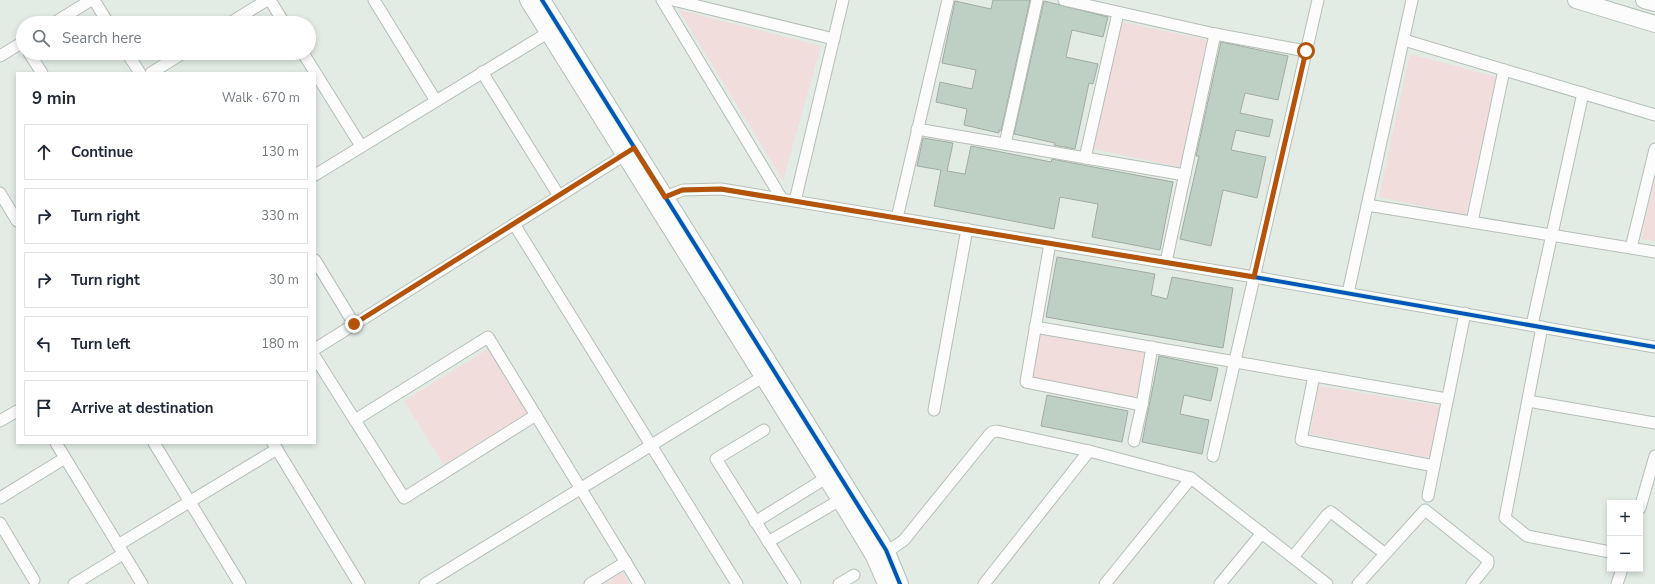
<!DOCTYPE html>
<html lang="en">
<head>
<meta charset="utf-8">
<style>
	:root { --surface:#fff; --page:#f2f2f3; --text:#1f2937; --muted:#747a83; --line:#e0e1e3 }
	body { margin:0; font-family:"Nunito Sans",sans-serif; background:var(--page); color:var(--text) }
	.controls { position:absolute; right:12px; bottom:12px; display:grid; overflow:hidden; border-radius:0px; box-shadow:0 2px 6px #0003 }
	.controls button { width:36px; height:36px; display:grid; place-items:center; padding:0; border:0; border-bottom:1px solid var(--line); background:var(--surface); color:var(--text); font:20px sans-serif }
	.stop { position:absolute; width:12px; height:12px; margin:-9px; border:3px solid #b45309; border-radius:50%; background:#fff }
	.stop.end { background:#b45309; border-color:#fff; box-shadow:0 1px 4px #0008 }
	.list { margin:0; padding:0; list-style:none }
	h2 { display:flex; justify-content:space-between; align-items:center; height:52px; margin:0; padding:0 16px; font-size:17px }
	h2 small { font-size:13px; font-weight:400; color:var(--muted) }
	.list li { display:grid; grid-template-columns:26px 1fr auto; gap:12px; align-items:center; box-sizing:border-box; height:56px; margin:0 8px 8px; padding:0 8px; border:1px solid var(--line); border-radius:0px }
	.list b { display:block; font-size:15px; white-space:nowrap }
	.list em { font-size:13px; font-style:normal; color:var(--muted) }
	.icon { flex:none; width:22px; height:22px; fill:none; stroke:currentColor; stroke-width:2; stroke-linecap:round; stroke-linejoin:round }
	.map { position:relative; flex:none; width:1655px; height:584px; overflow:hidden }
	.search { position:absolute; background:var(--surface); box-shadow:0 2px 6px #0003; left:16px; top:16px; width:300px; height:44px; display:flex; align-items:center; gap:10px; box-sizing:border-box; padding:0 14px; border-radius:22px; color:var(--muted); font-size:15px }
	.panel { position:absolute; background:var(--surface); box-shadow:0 2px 6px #0003; left:16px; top:72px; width:300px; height:372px; border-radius:0px }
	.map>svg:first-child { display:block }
	.green { fill:#f0dddc }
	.building { fill:#bdd0c3; stroke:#a3aaa5 }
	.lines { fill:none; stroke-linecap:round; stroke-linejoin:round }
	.street-casing { stroke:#b6beb8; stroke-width:13 }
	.secondary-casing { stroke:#b6beb8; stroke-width:18 }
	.street { stroke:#fbfcfb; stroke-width:11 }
	.secondary { stroke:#fbfcfb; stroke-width:16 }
	.cycleway-casing { stroke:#ddf1e3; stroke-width:6 }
	.cycleway { stroke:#0057b8; stroke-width:4 }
	.route { stroke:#b45309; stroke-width:5 }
</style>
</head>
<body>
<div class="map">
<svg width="1655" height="584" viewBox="0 0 1655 584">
	<rect width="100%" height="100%" fill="#e2ece5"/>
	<g class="green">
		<path d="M679 10 821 46 783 180Z"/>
		<path d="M1122 22 1207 40 1180 167 1094 149Z"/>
		<path d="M1410 54 1497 77 1466 215 1379 197Z"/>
		<path d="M1655 178V241L1641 239Z"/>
		<path d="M1040 334 1145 353 1137 398 1032 379Z"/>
		<path d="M488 349 527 413 444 465 404 401Z"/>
		<path d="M1319 386 1440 406 1430 458 1310 434Z"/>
		<path d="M623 572 630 584H604Z"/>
	</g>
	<g class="building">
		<path d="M993 0H1030L1001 131 999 130V133L964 125 967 109 936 102 940 82 972 89 976 70 942 63 955 1 991 9Z"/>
		<path d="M1044 1 1108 17 1103 37 1072 30 1066 57 1098 64 1093 84 1089 83 1075 149 1054 145 1055 143 1014 134Z"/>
		<path d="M1221 42 1288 56 1278 100 1245 93 1240 113 1273 120 1269 137 1236 130 1231 150 1266 157 1257 198 1223 190 1211 246 1180 239 1199 156H1196Z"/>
		<path d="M923 138 953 143 947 171 965 174 971 146 1051 162 1052 159 1072 163 1173 182 1160 250 1092 237 1098 204 1060 197 1054 229 934 206 941 170 917 166Z"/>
		<path d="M1057 257 1155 274 1151 295 1167 299 1172 277 1233 288 1223 348 1046 317Z"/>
		<path d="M1159 356 1218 368 1211 401 1184 395 1180 414 1209 420 1202 454 1142 442Z"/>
		<path d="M1047 395 1128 411 1122 442 1041 426Z"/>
	</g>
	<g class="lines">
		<defs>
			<g id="street">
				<path d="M94 0 108 23"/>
				<path d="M270 0 284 23"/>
				<path d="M374 0 436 101"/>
				<path d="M662 0 782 199"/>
				<path d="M673 0 834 39"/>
				<path d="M1064 0 1215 34 1306 51"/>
				<path d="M54 23 91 0"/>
				<path d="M230 23 267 0"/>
				<path d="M1404 40 1655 115"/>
				<path d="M29 53 42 73"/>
				<path d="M127 53 140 73"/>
				<path d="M303 53 361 146"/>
				<path d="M0 56 23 42"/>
				<path d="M482 72 559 196"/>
				<path d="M151 73 183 53"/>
				<path d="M917 129 1185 175"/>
				<path d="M1005 144 1037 0"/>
				<path d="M1085 158 1118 13"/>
				<path d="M315 175 554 29"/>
				<path d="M0 193 17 221"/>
				<path d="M665 197 683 190 721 189 1254 277 1655 347"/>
				<path d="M795 201 843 0"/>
				<path d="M1367 205 1655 252"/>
				<path d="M897 218 948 0"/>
				<path d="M1472 222 1504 70"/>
				<path d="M514 224 737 584"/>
				<path d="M1050 243 1026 382 1142 405"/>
				<path d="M1631 248 1655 149"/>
				<path d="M315 260 354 324"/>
				<path d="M1166 262 1215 34"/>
				<path d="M1348 293 1412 0"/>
				<path d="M1532 325 1583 93"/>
				<path d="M1035 327 1447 399"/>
				<path d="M1542 327 1505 518 1527 536 1610 552"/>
				<path d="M315 349 631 151"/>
				<path d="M315 357 404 498 536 415"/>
				<path d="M1314 376 1301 440 1434 466"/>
				<path d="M1528 401 1655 423"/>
				<path d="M934 410 967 229"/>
				<path d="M355 420 488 337 639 584"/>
				<path d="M0 421 17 411"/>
				<path d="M764 430 716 459 795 584"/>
				<path d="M1134 441 1142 405 1152 347"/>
				<path d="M56 443 142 584"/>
				<path d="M154 443 240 584"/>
				<path d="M273 443 359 584"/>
				<path d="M1213 456 1318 0"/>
				<path d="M1428 496 1465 313"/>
				<path d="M0 498 65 458"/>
				<path d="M1640 508 1655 456"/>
				<path d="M755 522 826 478"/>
				<path d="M0 523 34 580"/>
				<path d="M768 542 840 500"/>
				<path d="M118 545 277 449"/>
				<path d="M887 552 904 540 989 435 992 432 997 431 1089 451 1191 478 1327 584"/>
				<path d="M1293 557 1327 515 1331 512 1384 553"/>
				<path d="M74 584 123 554"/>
				<path d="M425 584 769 373"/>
				<path d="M590 584 626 562"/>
				<path d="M839 584 854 575"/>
				<path d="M984 584 1089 451"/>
				<path d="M1105 584 1191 478"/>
				<path d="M1220 584 1262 533"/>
				<path d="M1358 584 1425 510 1488 560V564L1472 584"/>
				<path d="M1617 584 1622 569"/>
			</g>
			<g id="secondary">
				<path d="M528 0 840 500 874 556 886 584"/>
				<path d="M542 0 886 550 900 584"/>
				<path d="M1576 0 1655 24"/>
				<path d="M1644 0 1655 3"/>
			</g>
		</defs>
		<use href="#street" class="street-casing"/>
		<use href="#secondary" class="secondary-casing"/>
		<use href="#street" class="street"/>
		<use href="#secondary" class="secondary"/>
		<defs>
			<g id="cycleway">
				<path d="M542 0 886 550 900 584"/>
				<path d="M665 197 683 190 721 189 1254 277 1655 347"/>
			</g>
		</defs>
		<use href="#cycleway" class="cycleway-casing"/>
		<use href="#cycleway" class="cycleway"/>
	</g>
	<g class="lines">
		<path class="route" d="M354 324 634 148 665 197 682 190 721 189 1254 277 1306 51"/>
	</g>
</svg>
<div class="controls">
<button>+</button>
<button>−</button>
</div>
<div class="stop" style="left:1306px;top:51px"></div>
<div class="stop end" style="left:354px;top:324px"></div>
<div class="search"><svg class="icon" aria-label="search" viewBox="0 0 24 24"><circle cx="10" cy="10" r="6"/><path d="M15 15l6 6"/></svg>Search here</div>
<section class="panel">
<h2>9 min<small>Walk · 670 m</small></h2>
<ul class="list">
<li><svg class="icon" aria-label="ahead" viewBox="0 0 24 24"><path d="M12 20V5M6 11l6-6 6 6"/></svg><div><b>Continue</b></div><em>130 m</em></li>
<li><svg class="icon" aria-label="right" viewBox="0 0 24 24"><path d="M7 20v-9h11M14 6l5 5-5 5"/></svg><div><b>Turn right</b></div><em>330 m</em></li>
<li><svg class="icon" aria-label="right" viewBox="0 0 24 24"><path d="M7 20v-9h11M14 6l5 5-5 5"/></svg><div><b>Turn right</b></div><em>30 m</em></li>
<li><svg class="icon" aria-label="left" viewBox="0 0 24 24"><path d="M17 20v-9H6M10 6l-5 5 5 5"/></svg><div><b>Turn left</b></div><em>180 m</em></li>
<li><svg class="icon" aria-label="arrive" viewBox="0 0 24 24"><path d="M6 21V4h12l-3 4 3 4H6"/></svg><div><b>Arrive at destination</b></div></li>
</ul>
</section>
</div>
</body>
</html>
